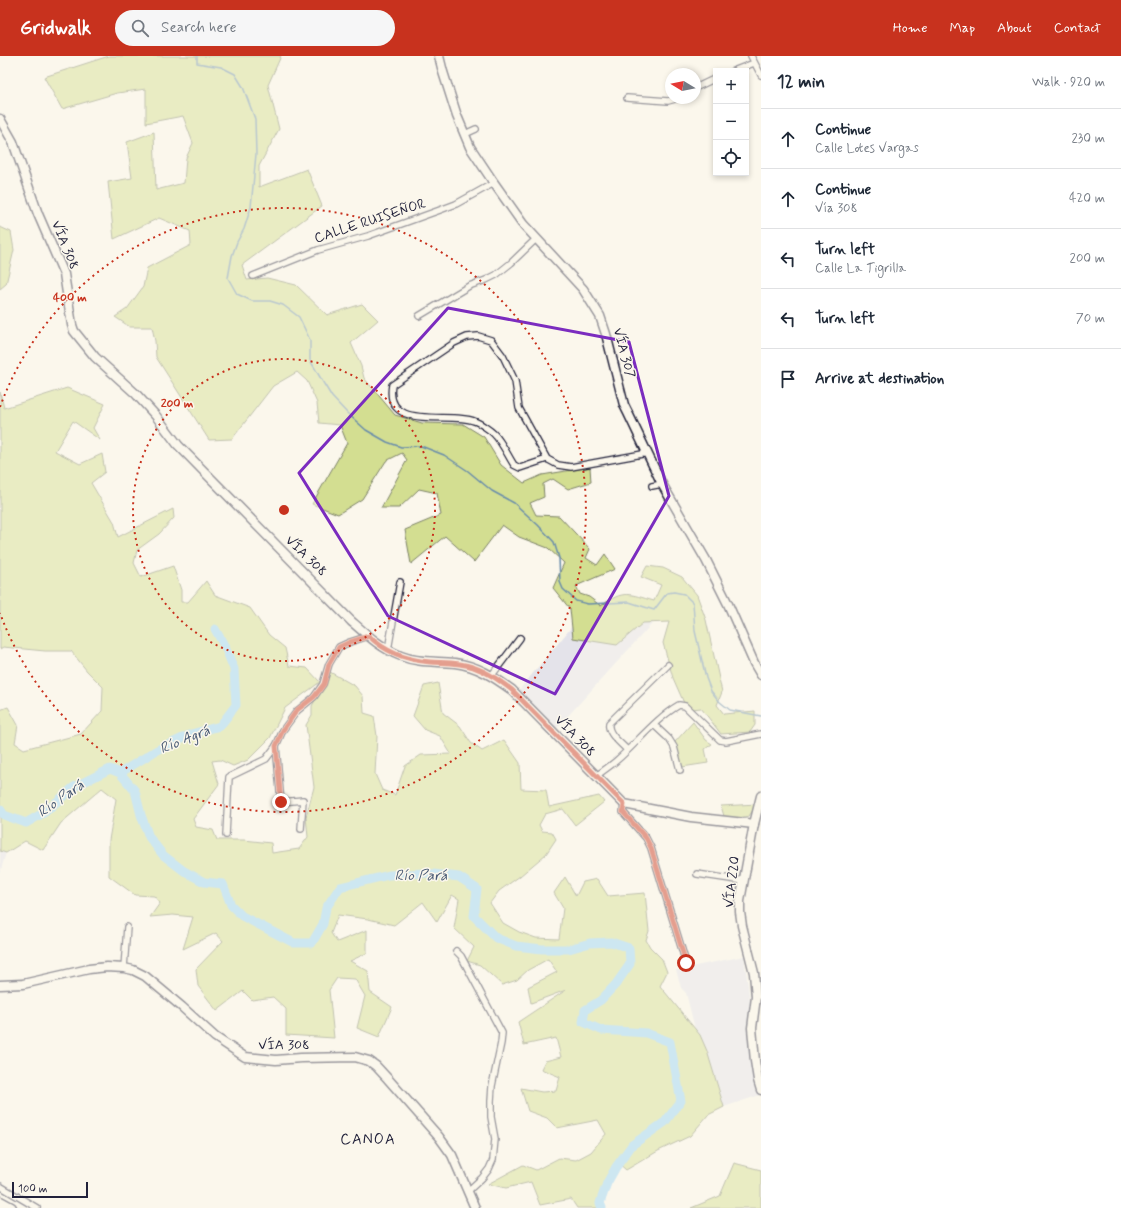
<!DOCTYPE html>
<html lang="en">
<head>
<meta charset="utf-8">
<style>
	:root { --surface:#fff; --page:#f6f6f7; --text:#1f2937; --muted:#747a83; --line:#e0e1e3; --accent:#c8321e }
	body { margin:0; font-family:Mynerve,sans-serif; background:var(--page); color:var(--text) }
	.controls { position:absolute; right:12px; top:12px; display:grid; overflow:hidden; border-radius:0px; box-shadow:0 2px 6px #0003 }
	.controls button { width:36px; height:36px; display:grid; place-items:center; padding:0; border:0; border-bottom:1px solid var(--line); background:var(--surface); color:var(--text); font:20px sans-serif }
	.compass { position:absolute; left:665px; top:12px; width:36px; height:36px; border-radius:50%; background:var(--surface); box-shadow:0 2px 6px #0003; rotate:280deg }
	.scale { position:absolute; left:12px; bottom:10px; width:76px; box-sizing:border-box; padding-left:4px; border:2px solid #22223b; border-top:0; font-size:11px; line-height:14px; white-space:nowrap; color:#22223b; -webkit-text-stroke:3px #fbf7ec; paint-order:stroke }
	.stop { position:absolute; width:12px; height:12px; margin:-9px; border:3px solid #c8321e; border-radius:50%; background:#fff }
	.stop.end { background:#c8321e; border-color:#fff; box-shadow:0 1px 4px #0008 }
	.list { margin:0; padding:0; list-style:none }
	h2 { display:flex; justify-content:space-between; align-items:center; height:52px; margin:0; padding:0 16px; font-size:17px }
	h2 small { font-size:13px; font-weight:400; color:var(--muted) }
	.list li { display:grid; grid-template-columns:26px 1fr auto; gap:12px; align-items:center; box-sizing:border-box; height:60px; padding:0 16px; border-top:1px solid var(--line) }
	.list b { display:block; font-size:15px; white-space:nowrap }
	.list p { margin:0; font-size:13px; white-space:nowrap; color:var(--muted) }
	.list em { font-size:13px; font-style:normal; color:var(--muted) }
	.icon { flex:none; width:22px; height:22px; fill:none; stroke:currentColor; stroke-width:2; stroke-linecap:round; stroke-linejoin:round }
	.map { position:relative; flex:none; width:761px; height:1152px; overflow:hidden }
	header { display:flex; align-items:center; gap:24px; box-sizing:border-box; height:56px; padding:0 20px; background:var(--accent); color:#fff }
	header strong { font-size:19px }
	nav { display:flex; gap:22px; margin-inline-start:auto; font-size:14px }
	.search { width:280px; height:36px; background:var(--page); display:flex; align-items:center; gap:10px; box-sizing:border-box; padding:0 14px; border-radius:22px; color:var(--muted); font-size:15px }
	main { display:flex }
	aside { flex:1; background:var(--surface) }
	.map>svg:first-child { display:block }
	.built { fill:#e4e3ea }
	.green { fill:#d3de91; stroke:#7a8066 }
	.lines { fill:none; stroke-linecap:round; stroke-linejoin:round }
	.stream { stroke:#688cab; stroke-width:1.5 }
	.river { stroke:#96d2f6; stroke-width:9 }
	.street-casing { stroke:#22223b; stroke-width:8 }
	.secondary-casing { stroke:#22223b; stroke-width:11 }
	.highway-casing { stroke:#22223b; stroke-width:13 }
	.street { stroke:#fbf7ec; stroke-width:5.5 }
	.secondary { stroke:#fbf7ec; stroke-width:8 }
	.highway { stroke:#fbf7ec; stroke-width:10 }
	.route { stroke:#c8321e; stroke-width:5 }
	.marked { fill:none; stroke:#7b2cbf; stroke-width:3; stroke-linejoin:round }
	.ring { fill:none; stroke:#c8321e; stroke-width:2; stroke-dasharray:2 4 }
	.labels { text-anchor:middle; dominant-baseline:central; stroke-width:3; stroke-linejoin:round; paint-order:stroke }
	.street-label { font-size:14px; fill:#22223b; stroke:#fbf7ec }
	.water-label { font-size:15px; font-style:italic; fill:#455773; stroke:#fbf7ec }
	.neighbourhood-label { font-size:15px; letter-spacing:1px; fill:#22223b; stroke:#fbf7ec }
	.centre { fill:#c8321e; stroke:#fbf7ec; stroke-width:2 }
	.ring-label { font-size:12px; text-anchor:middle; font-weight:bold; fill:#c8321e; stroke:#fbf7ec; stroke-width:3; stroke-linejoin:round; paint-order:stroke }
</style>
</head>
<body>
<header>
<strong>Gridwalk</strong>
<div class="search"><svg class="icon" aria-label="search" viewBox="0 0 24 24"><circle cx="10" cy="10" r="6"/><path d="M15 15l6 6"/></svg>Search here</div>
<nav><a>Home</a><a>Map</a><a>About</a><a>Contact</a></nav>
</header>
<main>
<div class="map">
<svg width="761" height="1152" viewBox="0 0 761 1152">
	<rect width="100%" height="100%" fill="#fbf7ec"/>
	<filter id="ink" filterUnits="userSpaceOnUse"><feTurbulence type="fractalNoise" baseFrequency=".025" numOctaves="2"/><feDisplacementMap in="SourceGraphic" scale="8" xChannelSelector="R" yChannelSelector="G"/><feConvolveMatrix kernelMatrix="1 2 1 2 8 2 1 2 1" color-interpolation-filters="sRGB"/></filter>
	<g filter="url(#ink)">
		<g class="built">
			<path d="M586 554 660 559 557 672 519 634Z"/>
			<path d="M0 795 6 797 0 817Z"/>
			<path d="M744 900 751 952 748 964 749 984 760 1039 724 1051 707 995 700 979 695 973 686 937 681 932 676 914Z"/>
		</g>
		<g class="green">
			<path d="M109 0H281L268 29 279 73 259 110V131L307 113 322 150 242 209 247 224 267 222 296 229 327 259 362 248 378 264 351 287 361 310 364 322 395 359 422 367 463 368 484 381 501 409 524 427 542 419 590 411 591 426 568 433 553 423 543 428 544 441 530 447 536 459 559 460 590 493 586 502 597 509 605 498 615 513 576 530 580 538 589 541 601 550C624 533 629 538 654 545L661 529 641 521 647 510 663 512 682 521 697 539 706 564 722 636 717 649 724 658 755 655V669L750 676 721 678 701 652 692 653 684 647 673 622 663 587 669 566 643 567 617 589 573 582 570 553 553 532 564 507 548 492 519 481 502 469 474 506 445 480 411 508 405 474 441 459 437 437 419 433 399 452H381L407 404 402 397 386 405 362 443 338 458 312 448 347 387 340 369 319 367 317 347 307 325 297 316 273 330 232 383 209 384 156 301 155 285 152 271H130L115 261 127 253 143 231 147 212 191 189 190 175 159 162 114 183 108 126 132 122 127 86 154 76 156 134 184 127 186 102 193 87 183 60 146 67V33L117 37 62 53 44 21Z"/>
			<path d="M0 171 11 176 14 194 6 228 0 233Z"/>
			<path d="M67 332 105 348 93 372 100 384 73 365 55 395 80 408 102 398 105 416 91 427 114 466 118 481 173 453 174 462 159 478 137 494 134 507 141 521 173 510 181 534V546H188L206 525 215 539 250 552 269 579 285 592 289 610 307 612 320 626 285 652 270 682 248 704 233 710 220 704 212 705 219 728 193 763 196 771 213 774 217 784H244L271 787 272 797 299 793 308 781 306 761 314 731 306 669 312 659V650L330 616 355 630 363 640 364 657 374 660 377 680 375 718 382 734 395 739 405 710 421 699 451 698 440 680 425 674 413 660 424 630 438 627 443 657 460 670 471 687 482 695 504 684 520 707 521 733 546 734 549 751 599 740 604 746 575 769 563 753 545 758 539 769 542 775 552 776 556 783 546 798 520 820 499 835 490 847 503 867 519 876 536 882 559 883 563 852 554 837 565 821 576 840 583 826 597 823 608 840 645 837 649 875 646 884 650 891 662 903 667 916 660 930 700 979 707 995 724 1051 708 1059 690 1080 658 1095 626 1114 617 1106 603 1145 604 1152H577L571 1143 540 1149 531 1126 506 1132 488 1128 523 1109 536 1114 559 1102 576 1104 591 1096 606 1078 598 1064 557 1072 547 1062 528 1055 521 1032 542 1036 556 1035 560 1021 541 1013 545 1005 561 1001 556 982 524 989 518 966 566 934 531 947 528 931 557 916 548 903 528 914 517 924 502 929 480 909 467 905 474 891 454 872 459 843 452 839 437 866 423 846 394 869 368 863 338 859 331 877 337 886 367 874V897L350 905 368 915 370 936 392 951 379 981 357 972 365 940 355 923 337 922 329 934 334 982 286 979V953L273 941 252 944 243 935 217 955 198 930 196 913 223 885 216 877 183 893 193 861 173 859 150 861 160 847 154 840 135 839 109 820V784L116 743 102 732 61 767 43 794 25 785 6 797 0 795V654L8 651 18 669 15 687 24 693 81 678 102 655 103 631 87 615 71 595H45L3 591 0 593V336L4 352Z"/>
			<path d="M693 666 706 684 712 688 705 693 708 707 682 711 675 686Z"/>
			<path d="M757 748 749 760 738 762 724 760 721 750Z"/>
			<path d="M734 1107 761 1114V1152H691L720 1140Z"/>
		</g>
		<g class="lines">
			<path class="stream" d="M197 0V7L221 11 235 18 243 31 255 63 256 98 251 151 244 173 237 186 232 200 228 222 237 238 252 245H270L283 249 299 261 310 284V304L324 328 332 341 347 357 366 374 387 386 401 391 421 390 444 399 468 415 492 435 514 447 538 469 554 486 559 502 560 526 563 533 576 545 588 548 629 546 654 554 667 537 674 536 684 538 693 547 695 575 706 622 711 635 720 646 730 654 761 660"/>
			<g class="river">
				<path d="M120 717 157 694 191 678 220 670 236 649 234 613 225 591 215 573"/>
				<path d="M0 753 4 759 26 767 45 756 74 731 110 713 120 717 135 735 141 759 149 781 163 799 184 815 204 826 223 828 231 849 242 860 294 887H312L323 868 326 852 340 831 389 819 425 817 459 821 477 833 474 860 496 882 516 890 542 893H569L590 887 611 886 629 892 630 908 616 928 601 944 585 954 583 966 601 974 646 977 670 986 681 1045 665 1066 632 1089 616 1111 607 1127 600 1147 602 1152"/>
			</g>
			<defs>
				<g id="street">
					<path d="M751 0 761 19"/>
					<path d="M733 15 754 7"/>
					<path d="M695 32 716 22"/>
					<path d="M627 42 668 45 679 42"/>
					<path d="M465 78 476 73"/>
					<path d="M253 220 318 194 368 180 440 154 456 148 494 127"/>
					<path d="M419 260 469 230 486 224 496 219 511 207 536 183"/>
					<path d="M547 403 520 412 514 409C508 400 502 386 494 378 490 374 480 367 474 365 449 355 384 376 392 329L454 287 467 281 478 280 491 284 503 300 515 325 519 352 547 403 558 409 571 411 648 397"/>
					<path d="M652 430 662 428"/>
					<path d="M388 594 400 526"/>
					<path d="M492 619 520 582"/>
					<path d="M654 669 669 683 674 691 680 714"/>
					<path d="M276 690 281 746 303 744 301 773"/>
					<path d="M627 694C620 686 607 678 609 667L668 609"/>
					<path d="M596 720C603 715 610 710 616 705 637 687 655 663 679 649L685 650 720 684 726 685 761 678"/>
					<path d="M624 748 623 756 646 782 651 792 686 907"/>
					<path d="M226 779 229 721 266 703 276 690 283 674 297 655 314 641 323 628 329 608 339 591 350 586 369 580"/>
					<path d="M697 818 744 825"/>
					<path d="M456 895 461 900 502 977 501 987 492 1030 491 1045V1061L495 1083 493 1104 489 1113 482 1122 468 1135"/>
					<path d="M124 912 127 871"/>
					<path d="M0 1130 37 1152"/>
				</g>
				<g id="secondary">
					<path d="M439 0 443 16 457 60 470 91 494 127 523 168 583 233 600 260 606 278 624 349 628 357 662 428 706 504 728 548 754 607 761 619"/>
					<path d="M0 63 13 86 38 158 64 218 72 269 74 275 95 301 136 338 156 360 178 389 351 565C367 579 381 592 401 600 418 607 437 605 455 607 478 610 494 621 512 634L624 748 691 761 754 768"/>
					<path d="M761 740 754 768 740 845V856L742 870 754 917 756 941 752 972 755 1005 758 1024 761 1034"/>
					<path d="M0 929 23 928 89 913 107 911 124 912 133 914 145 920 182 951 215 981 245 1001 276 1004 301 1002 355 1001 369 1005 376 1010 388 1023 439 1081 452 1099 475 1152"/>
				</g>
				<path id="highway" d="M0 1146 11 1152"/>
			</defs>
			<use href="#street" class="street-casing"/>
			<use href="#secondary" class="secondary-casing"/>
			<use href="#highway" class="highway-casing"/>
			<use href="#street" class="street"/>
			<use href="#secondary" class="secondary"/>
			<use href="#highway" class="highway"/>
		</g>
	</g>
	<g class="lines" filter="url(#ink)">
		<path class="route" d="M281 746 276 690 283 674 297 654 314 641 324 628 329 608 339 591 350 586 369 580C385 596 407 604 430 606 444 607 459 606 473 611 488 616 500 625 512 634L624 748 623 756 646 782 651 792 686 907"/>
	</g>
	<path d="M0 0H761V1152H0ZM448 252 629 286 669 440 555 638 388 560 299 417Z" fill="#fbf7ec" fill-opacity=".55" fill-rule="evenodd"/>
	<path class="marked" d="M448 252 629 286 669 440 555 638 388 560 299 417Z"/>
	<g class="ring">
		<circle cx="284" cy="454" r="151"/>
		<path d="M0 351A302 302 0 1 1 0 557"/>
	</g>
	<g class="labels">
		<g class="street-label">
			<text transform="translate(370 165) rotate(-18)">CALLE RUISEÑOR</text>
			<text transform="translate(65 189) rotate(68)">VÍA 308</text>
			<text transform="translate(624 297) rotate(75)">VÍA 307</text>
			<text transform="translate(306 500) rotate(44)">VÍA 308</text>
			<text transform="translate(575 680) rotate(46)">VÍA 308</text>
			<text transform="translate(732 826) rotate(-83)">VÍA 220</text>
			<text x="284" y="989">VÍA 308</text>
		</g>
		<g class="water-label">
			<text transform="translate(185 684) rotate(-22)">Río Agrá</text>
			<text transform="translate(61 743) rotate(-35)">Río Pará</text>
			<text x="421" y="820">Río Pará</text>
		</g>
		<g class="neighbourhood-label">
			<text x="368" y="1084">CANOA</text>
		</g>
	</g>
	<circle cx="284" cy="454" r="6" class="centre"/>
	<g class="ring-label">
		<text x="70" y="245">400 m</text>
		<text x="177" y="351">200 m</text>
	</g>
</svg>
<div class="controls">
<button>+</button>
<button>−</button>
<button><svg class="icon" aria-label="locate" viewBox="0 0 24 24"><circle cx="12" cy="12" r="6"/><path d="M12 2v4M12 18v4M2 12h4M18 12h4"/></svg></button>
</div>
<svg class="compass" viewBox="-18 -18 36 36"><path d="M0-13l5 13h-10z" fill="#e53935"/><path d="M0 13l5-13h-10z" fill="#747a83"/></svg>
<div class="scale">100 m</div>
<div class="stop" style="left:686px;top:907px"></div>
<div class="stop end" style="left:281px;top:746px"></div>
</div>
<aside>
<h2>12 min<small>Walk · 920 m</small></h2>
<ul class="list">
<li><svg class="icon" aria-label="ahead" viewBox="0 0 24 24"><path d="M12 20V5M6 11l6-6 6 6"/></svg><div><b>Continue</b><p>Calle Lotes Vargas</p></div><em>230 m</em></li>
<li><svg class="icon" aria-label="ahead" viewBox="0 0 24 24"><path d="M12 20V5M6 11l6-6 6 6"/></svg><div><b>Continue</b><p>Vía 308</p></div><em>420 m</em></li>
<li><svg class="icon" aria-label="left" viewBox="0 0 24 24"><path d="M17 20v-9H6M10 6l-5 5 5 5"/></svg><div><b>Turn left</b><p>Calle La Tigrilla</p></div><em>200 m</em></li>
<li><svg class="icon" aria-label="left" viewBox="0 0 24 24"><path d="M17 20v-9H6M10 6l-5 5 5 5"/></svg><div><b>Turn left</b></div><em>70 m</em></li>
<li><svg class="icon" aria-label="arrive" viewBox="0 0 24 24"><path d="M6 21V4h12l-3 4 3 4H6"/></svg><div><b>Arrive at destination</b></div></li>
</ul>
</aside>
</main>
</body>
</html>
